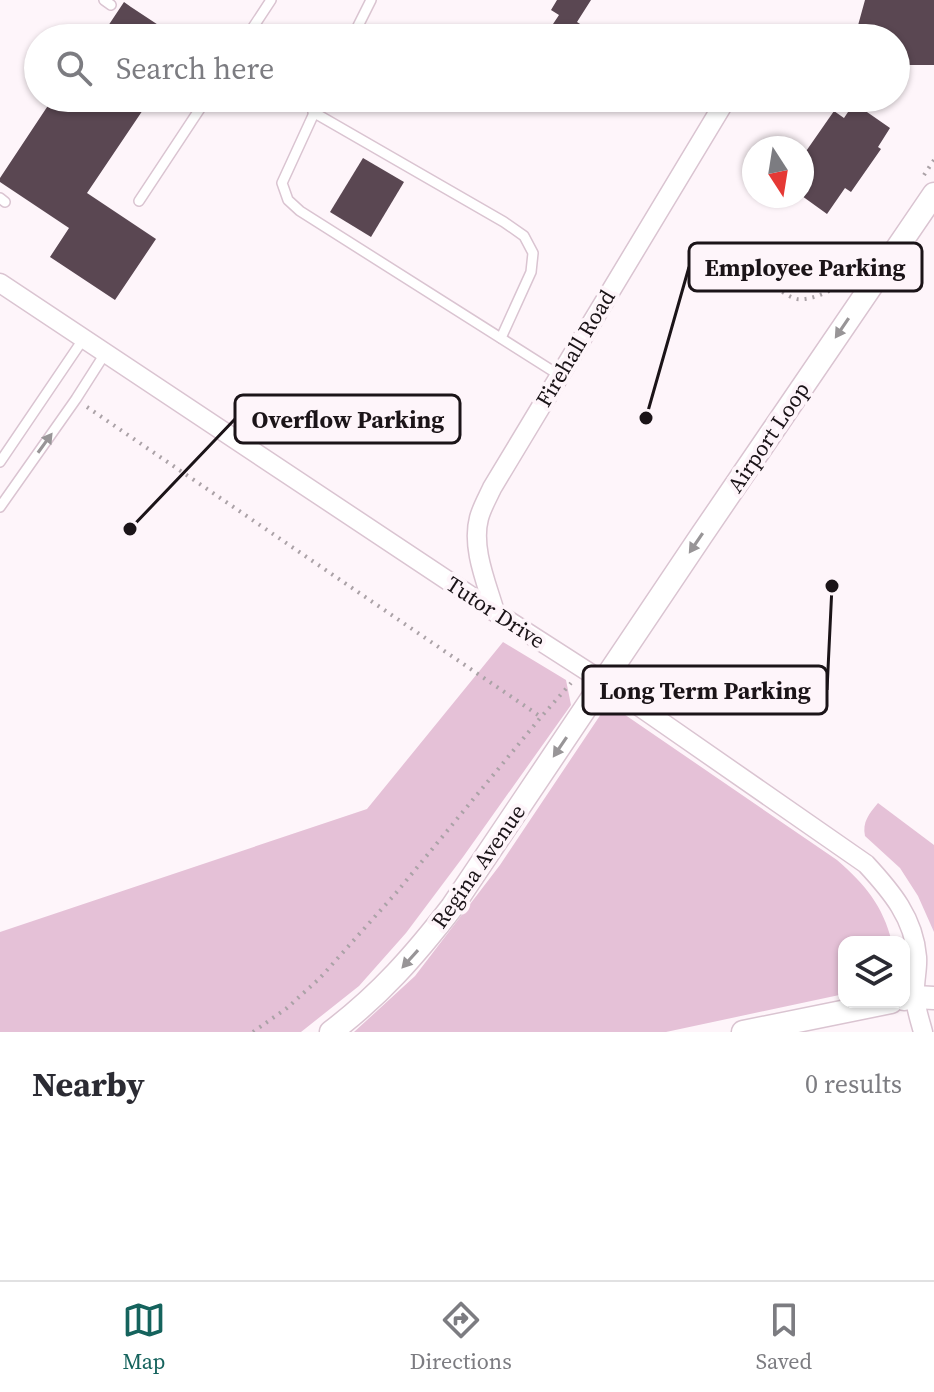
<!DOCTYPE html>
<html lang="en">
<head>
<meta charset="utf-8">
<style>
	:root { --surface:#fff; --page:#f7f7f7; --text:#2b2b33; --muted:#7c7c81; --line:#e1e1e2; --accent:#15635d }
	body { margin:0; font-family:"Source Serif 4",serif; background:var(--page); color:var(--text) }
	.controls { position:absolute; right:24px; bottom:24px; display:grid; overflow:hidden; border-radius:16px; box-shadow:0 2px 6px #0004 }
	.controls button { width:72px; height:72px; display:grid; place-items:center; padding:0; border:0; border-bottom:2px solid var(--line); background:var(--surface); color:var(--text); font:40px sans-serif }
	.compass { position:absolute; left:742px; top:136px; width:72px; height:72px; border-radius:50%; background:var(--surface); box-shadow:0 2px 6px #0004; rotate:168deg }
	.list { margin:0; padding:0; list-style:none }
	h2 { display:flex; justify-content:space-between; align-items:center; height:104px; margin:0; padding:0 32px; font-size:34px }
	h2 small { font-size:26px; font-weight:400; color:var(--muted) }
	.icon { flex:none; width:44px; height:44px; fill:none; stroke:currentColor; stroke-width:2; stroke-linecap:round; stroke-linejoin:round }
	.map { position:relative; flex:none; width:934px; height:1032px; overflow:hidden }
	.search { position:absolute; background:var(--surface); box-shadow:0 2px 6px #0004; left:24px; right:24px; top:24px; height:88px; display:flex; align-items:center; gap:20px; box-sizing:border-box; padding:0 28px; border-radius:44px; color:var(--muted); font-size:30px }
	.sheet { height:248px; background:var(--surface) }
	nav { display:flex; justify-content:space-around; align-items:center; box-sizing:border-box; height:112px; border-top:2px solid var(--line); background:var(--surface); font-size:22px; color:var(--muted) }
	nav a { display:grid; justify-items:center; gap:4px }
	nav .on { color:var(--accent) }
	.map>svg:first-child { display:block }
	.green { fill:#e5c1d7 }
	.building { fill:#5a4752 }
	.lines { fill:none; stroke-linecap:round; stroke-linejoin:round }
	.service-casing { stroke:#dac4d1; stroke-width:12 }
	.minor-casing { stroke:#dac4d1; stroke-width:21 }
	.tertiary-casing { stroke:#dac4d1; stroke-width:25 }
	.path { stroke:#aba2a7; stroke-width:4; stroke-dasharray:2 6; stroke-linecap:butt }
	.service { stroke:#fff; stroke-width:9 }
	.minor { stroke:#fff; stroke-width:18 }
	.tertiary { stroke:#fff; stroke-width:22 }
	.oneway { fill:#989597 }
	.labels { text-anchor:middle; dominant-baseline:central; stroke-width:8; stroke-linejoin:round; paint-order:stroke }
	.street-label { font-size:22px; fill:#1b1418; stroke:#fef5fa }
	.leader { fill:none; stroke:#1b1418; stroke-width:3 }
	.callout-dot { fill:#1b1418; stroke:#fef5fa; stroke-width:3 }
	.callout { fill:#fef5fa; stroke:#1b1418; stroke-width:3 }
	.callout-label { font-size:24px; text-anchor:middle; font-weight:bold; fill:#1b1418 }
</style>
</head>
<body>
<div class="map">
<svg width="934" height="1032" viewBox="0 0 934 1032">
	<rect width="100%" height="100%" fill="#fef5fa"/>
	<g class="green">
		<path d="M503 642 566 680 571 705 463 857 406 933 359 986 301 1032H0V932L367 809Z"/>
		<path d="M618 710 837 860C865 884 883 906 892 942H844V994L666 1032H354L415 976 500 865 601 714Z"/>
		<path d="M878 803 934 845V932L918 896 900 868 865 836C862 822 869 814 878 803Z"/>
	</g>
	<g class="building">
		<path d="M557 0H591L577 22 602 38H563L549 30 559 15 551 10Z"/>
		<path d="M865 0H934V65H906V57L896 58V38H866L868 33 857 29Z"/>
		<path d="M124 2 131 7 178 38H100Z"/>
		<path d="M53 98H151L87 193 156 239 115 300 50 257 69 228 0 182V178Z"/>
		<path d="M854 103 890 128 878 147 881 149 851 192 845 188 827 214 802 196V187L811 174 802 167V157L834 111 844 118Z"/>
		<path d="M363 158 404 182 371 237 330 212Z"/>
	</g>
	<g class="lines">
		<defs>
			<g id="service">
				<path d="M104 0 111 5"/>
				<path d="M246 38 271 0"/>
				<path d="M352 38 371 0"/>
				<path d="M321 98 282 183 288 200 300 211 559 375"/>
				<path d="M313 112 504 222 524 236 533 253 531 272 501 338"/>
				<path d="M0 198 5 202"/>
				<path d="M139 201 207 98"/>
				<path d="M0 462 84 338"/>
				<path d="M0 507 76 399 106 352"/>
			</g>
			<g id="minor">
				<path d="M0 283 495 612 604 682 866 864C891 891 914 918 917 957 918 969 914 982 915 995 915 1007 920 1020 923 1032"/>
				<path d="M495 612C487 584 471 548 479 518 482 507 488 497 492 488L727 98"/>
			</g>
			<g id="tertiary">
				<path d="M904 999 915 997 934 998"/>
				<path d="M331 1032C380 995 415 955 452 907L701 536 934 194"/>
				<path d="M743 1032 891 1002"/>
			</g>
		</defs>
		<use href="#service" class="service-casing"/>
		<use href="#minor" class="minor-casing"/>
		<use href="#tertiary" class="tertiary-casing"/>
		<g class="path">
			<path d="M924 175 934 160"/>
			<path d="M769 283C777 288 788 297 797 299 813 301 833 289 846 282"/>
			<path d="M87 407 541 717"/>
			<path d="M253 1032 287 1008 320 978 396 893 541 717 571 683"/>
		</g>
		<use href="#service" class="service"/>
		<use href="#minor" class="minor"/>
		<use href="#tertiary" class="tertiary"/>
	</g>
	<defs><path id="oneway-solid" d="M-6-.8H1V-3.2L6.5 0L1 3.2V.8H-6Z" transform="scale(2)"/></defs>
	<g class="oneway">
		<use href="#oneway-solid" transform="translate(842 328) rotate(124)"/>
		<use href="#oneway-solid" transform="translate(45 443) rotate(-54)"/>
		<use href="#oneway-solid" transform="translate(696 543) rotate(124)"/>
		<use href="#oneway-solid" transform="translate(560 747) rotate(124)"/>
		<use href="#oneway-solid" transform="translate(410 959) rotate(132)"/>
	</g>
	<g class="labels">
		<g class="street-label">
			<text transform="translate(575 348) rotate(-59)">Firehall Road</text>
			<text transform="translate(768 437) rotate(-56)">Airport Loop</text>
			<text transform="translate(496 612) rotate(33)">Tutor Drive</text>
			<text transform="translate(478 866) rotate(-55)">Regina Avenue</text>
		</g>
	</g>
	<path class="leader" d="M646 418L689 267M130 529L235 419M832 586L827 690"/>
	<g class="callout-dot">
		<circle cx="646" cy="418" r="8"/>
		<circle cx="130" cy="529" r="8"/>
		<circle cx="832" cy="586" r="8"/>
	</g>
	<g class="callout">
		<rect x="689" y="243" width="233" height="48" rx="8"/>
		<rect x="235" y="395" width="225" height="48" rx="8"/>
		<rect x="583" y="666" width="244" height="48" rx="8"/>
	</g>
	<g class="callout-label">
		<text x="805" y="276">Employee Parking</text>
		<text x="348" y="428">Overflow Parking</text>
		<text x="705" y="699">Long Term Parking</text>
	</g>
</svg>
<div class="controls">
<button><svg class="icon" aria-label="layers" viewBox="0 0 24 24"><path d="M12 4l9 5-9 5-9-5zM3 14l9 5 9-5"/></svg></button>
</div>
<svg class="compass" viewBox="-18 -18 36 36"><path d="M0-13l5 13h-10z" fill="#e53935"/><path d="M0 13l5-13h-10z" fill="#7c7c81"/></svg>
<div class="search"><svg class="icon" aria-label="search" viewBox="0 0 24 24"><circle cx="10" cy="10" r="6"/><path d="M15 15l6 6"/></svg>Search here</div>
</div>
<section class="sheet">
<h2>Nearby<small>0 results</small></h2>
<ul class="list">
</ul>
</section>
<nav>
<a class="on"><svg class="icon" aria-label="map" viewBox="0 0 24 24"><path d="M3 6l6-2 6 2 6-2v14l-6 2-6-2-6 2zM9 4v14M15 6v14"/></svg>Map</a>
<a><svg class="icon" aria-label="directions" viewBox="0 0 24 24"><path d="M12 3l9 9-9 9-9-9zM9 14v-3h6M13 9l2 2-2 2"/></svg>Directions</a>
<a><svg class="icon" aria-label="saved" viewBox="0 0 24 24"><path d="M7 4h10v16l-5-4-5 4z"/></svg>Saved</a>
</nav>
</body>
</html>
